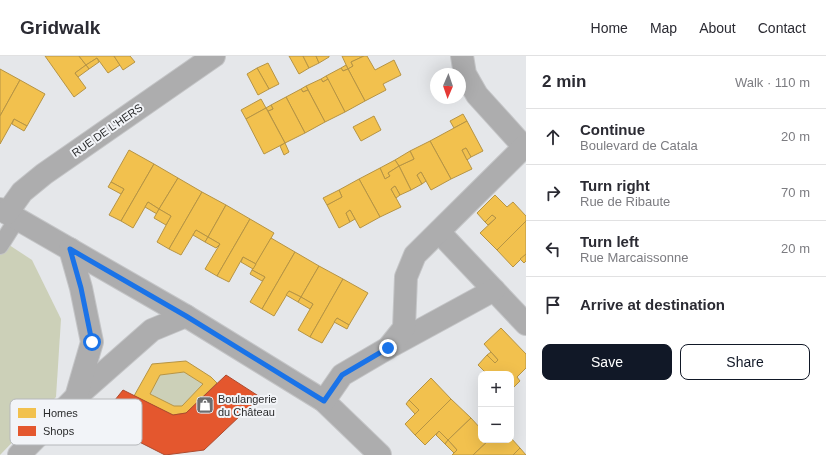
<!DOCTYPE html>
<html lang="en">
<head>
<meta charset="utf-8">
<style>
	:root { --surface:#fff; --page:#f2f2f3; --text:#2b2b33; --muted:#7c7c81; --line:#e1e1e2; --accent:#111827 }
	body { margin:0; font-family:Arial,sans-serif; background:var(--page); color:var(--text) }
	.controls { position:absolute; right:12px; bottom:12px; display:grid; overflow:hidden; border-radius:8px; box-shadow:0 4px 16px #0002 }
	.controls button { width:36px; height:36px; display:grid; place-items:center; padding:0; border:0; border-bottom:1px solid var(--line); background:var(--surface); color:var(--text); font:20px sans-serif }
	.compass { position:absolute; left:430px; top:12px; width:36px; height:36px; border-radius:50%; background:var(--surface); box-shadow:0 4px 16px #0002; rotate:182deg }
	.stop { position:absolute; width:12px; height:12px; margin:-9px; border:3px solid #1a73e8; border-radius:50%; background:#fff }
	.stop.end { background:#1a73e8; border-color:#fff; box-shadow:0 1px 4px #0008 }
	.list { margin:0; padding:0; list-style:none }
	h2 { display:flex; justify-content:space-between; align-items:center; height:52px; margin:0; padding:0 16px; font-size:17px }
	h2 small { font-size:13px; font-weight:400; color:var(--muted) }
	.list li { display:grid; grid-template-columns:26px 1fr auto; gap:12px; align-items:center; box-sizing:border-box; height:56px; padding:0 16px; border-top:1px solid var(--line) }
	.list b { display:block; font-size:15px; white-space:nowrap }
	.list p { margin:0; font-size:13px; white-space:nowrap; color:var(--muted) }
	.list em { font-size:13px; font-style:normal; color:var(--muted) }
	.actions { display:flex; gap:8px; padding:12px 16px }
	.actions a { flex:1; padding:9px 0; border:1px solid var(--accent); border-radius:8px; text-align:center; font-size:14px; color:var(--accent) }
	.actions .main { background:var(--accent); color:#fff }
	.icon { flex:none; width:22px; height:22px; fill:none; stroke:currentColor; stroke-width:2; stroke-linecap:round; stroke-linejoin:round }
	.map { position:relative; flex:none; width:526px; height:399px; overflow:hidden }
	header { display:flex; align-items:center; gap:24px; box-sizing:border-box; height:56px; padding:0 20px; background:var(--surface); border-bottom:1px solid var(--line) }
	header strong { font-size:19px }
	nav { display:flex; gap:22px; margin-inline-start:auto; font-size:14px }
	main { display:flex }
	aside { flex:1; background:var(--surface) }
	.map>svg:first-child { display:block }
	.green { fill:#ccd0b8 }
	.homes { fill:#f2c14e; stroke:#b69444; fill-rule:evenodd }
	.shops { fill:#e4572e; stroke:#ac4a2e }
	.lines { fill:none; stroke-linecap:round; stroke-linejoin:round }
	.lane-casing { stroke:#c4c5c7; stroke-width:18 }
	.street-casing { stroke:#c4c5c7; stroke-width:24 }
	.lane { stroke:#adadae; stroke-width:16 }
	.street { stroke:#adadae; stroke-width:22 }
	.route { stroke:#1a73e8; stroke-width:5 }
	.labels { text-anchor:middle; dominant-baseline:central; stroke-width:4; stroke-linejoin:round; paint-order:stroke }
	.street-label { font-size:11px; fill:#2b2c2d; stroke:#f2f4f8 }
	.poi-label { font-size:11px; fill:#2b2c2d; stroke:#f2f4f8; text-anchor:start }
	.key { fill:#f2f4f8; stroke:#b6b8bb; stroke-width:1 }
	.key-label { font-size:11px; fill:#2b2c2d }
</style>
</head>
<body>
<header>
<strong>Gridwalk</strong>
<nav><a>Home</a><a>Map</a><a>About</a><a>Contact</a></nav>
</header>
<main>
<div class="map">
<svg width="526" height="399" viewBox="0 0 526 399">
	<rect width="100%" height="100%" fill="#e5e7ea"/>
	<g class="green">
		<path d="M0 183 32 204 61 263 56 341 0 399Z"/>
		<path d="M184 316 203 328 182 350H174L150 338 160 319Z"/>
	</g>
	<g class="homes">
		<path d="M45 0H79L86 9 75 17 86 32 74 41Z"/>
		<path d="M79 0H114L120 9 108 17 97 2 86 9Z"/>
		<path d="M114 0H130L135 6 123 14Z"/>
		<path d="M289 0H303L309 12 299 18Z"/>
		<path d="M303 0H316L319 7 309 12Z"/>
		<path d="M316 0H329V1L319 7Z"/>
		<path d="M342 0H364L351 6 353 10 348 13Z"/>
		<path d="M364 0H367L375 14 394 4 401 19 383 28 386 34 365 45 348 13 353 10 351 6Z"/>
		<path d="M97 2 99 6 89 13 86 9Z"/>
		<path d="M268 7 279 28 269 33 257 12Z"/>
		<path d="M86 9 89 13 78 21 75 17Z"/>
		<path d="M346 9 348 13 343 15 341 12Z"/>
		<path d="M257 12 269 33 258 39 247 18Z"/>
		<path d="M341 12 343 15 348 13 365 45 345 56 326 20Z"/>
		<path d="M0 13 20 24 0 60Z"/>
		<path d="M326 20 328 23 323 26 321 23Z"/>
		<path d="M321 23 323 26 328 23 345 56 325 66 306 30Z"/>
		<path d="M20 24 45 38 27 70 14 63 0 88V60Z"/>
		<path d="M306 30 308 34 303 36 301 33Z"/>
		<path d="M301 33 303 36 308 34 325 66 305 77 286 41Z"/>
		<path d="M286 41 305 77 285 87 268 55 273 53 271 49Z"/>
		<path d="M261 43 266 52 246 63 241 54Z"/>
		<path d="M271 49 273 53 268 55 266 52Z"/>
		<path d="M266 52 285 87 264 98 246 63Z"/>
		<path d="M463 58 467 65 454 72 450 65Z"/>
		<path d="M374 60 381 74 361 85 353 71Z"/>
		<path d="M14 63 27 70 24 75 12 68Z"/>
		<path d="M467 65 483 95 471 101 466 92 462 94 472 113 451 123 430 85Z"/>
		<path d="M430 85 451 123 431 134 421 116 417 119 422 128 411 134 399 110 414 103 410 95Z"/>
		<path d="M285 87 289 96 284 99 280 90Z"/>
		<path d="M466 92 471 101 467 104 462 94Z"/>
		<path d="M129 94 154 108 121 165 109 159 124 133 111 126Z"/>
		<path d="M410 95 414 103 399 110 395 104Z"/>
		<path d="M395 104 399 110 388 117 390 120 385 123 380 112Z"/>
		<path d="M154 108 178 122 159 153 148 146 133 172 121 165Z"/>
		<path d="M399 110 411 134 400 139 395 130 391 133 401 151 380 161 359 123 380 112 385 123 390 120 388 117Z"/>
		<path d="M421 116 426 125 422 128 417 119Z"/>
		<path d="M178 122 202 136 169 193 157 186 171 160 159 153Z"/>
		<path d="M359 123 380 161 360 172 350 154 346 157 350 166 339 172 327 149 342 141 339 134Z"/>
		<path d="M111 126 124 133 121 138 108 131Z"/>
		<path d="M395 130 400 139 396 142 391 133Z"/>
		<path d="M339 134 342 141 327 149 323 142Z"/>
		<path d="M202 136 226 149 208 181 196 174 181 199 169 193Z"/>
		<path d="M495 139 507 151 513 146 526 160V165L497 194 480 177 496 162 492 159 485 166 477 157Z"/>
		<path d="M148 146 159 153 157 158 145 151Z"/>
		<path d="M226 149 250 163 217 220 205 213 220 188 208 181Z"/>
		<path d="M159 153 171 160 166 169 154 162Z"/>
		<path d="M350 154 355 163 350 166 346 157Z"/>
		<path d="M492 159 496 162 488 169 485 166Z"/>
		<path d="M250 163 274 177 256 208 243 201 229 226 217 220Z"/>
		<path d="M526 165V198L513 211 497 194Z"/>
		<path d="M196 174 208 181 205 186 193 179Z"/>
		<path d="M208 181 220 188 216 192 205 186Z"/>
		<path d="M271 182 295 196 262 253 250 246 265 221 252 214Z"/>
		<path d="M295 196 319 210 301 241 289 235 274 260 262 253Z"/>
		<path d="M526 198V205L524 207 520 203Z"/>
		<path d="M243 201 256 208 253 213 241 206Z"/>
		<path d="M319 210 343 223 310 281 298 274 313 248 301 241Z"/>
		<path d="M252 214 265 221 262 225 250 218Z"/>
		<path d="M343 223 368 237 349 269 337 262 322 287 310 281Z"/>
		<path d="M289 235 301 241 298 246 286 239Z"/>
		<path d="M301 241 313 248 310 253 298 246Z"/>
		<path d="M337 262 349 269 347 273 334 266Z"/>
		<path d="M501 272 526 298V312L517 321 520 325 511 334V318H487L478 309 487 299 495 307 498 304 484 288Z"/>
		<path d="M491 296 498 304 495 307 487 299Z"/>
		<path d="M186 305 211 321 217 327 186 357 173 359 134 340 152 308ZM184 316 203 328 182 350H174L150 338 160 319Z"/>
		<path d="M431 322 451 343 415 379 405 368 419 354 409 344Z"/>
		<path d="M451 343 471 362 448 384 439 375 425 389 415 379Z"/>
		<path d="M409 344 419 354 415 358 406 348Z"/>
		<path d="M471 362 481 373V384H489L473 399H452L457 394 448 384Z"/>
		<path d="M439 375 448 384 445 388 436 379Z"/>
		<path d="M511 382 520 392 513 399H473L489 384H511Z"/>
		<path d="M448 384 457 394 454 397 445 388Z"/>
		<path d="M520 392 526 399H513Z"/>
	</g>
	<path class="shops" d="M226 319 260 341 204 394 165 399 98 365 123 334 173 359 186 357Z"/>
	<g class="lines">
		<defs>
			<path id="lane" d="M0 190 17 163"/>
			<g id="street">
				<path d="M462 0 465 18 477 39 526 93"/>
				<path d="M0 153 186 260 324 345 380 399"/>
				<path d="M7 157 22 136 44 118 214 0"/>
				<path d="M439 176 526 268"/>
				<path d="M393 289 494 234"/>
				<path d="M76 341 152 274 186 260"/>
				<path d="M324 345 342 319 388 292 404 272 406 221 415 199 524 91"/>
				<path d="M19 399 76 341 92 286 81 232 70 193"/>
			</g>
		</defs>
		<use href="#lane" class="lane-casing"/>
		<use href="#street" class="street-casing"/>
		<use href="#lane" class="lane"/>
		<use href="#street" class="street"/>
	</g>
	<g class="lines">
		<path class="route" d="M92 286 81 232 70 193 186 260 324 345 342 319 388 292"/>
	</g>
	<defs>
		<symbol id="shop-square" viewBox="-11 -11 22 22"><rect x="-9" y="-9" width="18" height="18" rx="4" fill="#6c6d6f" stroke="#f2f4f8"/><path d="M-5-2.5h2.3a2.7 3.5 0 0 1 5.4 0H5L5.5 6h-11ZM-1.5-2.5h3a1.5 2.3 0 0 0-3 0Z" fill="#fff"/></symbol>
	</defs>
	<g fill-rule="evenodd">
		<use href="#shop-square" x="195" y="339" width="20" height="20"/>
	</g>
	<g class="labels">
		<g class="street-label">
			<text transform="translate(107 74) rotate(-35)">RUE DE L'HERS</text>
		</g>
		<g class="poi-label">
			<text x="218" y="343">Boulangerie<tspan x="218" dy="13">du Château</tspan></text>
		</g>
	</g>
	<rect x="10" y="343" width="132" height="46" rx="6" class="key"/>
	<rect x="18" y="352" width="18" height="10" fill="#f2c14e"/>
	<rect x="18" y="370" width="18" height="10" fill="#e4572e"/>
	<g class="key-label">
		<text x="43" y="361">Homes</text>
		<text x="43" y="379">Shops</text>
	</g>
</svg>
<div class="controls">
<button>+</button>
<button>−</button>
</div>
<svg class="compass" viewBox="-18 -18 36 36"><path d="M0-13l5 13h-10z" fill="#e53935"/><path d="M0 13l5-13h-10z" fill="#7c7c81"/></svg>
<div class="stop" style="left:92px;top:286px"></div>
<div class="stop end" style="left:388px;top:292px"></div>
</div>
<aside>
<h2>2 min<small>Walk · 110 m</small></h2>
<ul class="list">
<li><svg class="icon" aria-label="ahead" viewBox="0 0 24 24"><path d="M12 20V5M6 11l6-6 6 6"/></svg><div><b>Continue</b><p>Boulevard de Catala</p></div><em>20 m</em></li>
<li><svg class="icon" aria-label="right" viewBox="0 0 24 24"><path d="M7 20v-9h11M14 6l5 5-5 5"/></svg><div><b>Turn right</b><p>Rue de Ribaute</p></div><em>70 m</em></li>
<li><svg class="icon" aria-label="left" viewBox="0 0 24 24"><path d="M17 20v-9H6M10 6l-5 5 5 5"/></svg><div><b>Turn left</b><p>Rue Marcaissonne</p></div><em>20 m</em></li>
<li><svg class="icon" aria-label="arrive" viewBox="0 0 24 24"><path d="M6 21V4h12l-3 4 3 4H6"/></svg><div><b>Arrive at destination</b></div></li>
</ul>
<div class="actions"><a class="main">Save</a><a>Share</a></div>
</aside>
</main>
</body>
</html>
